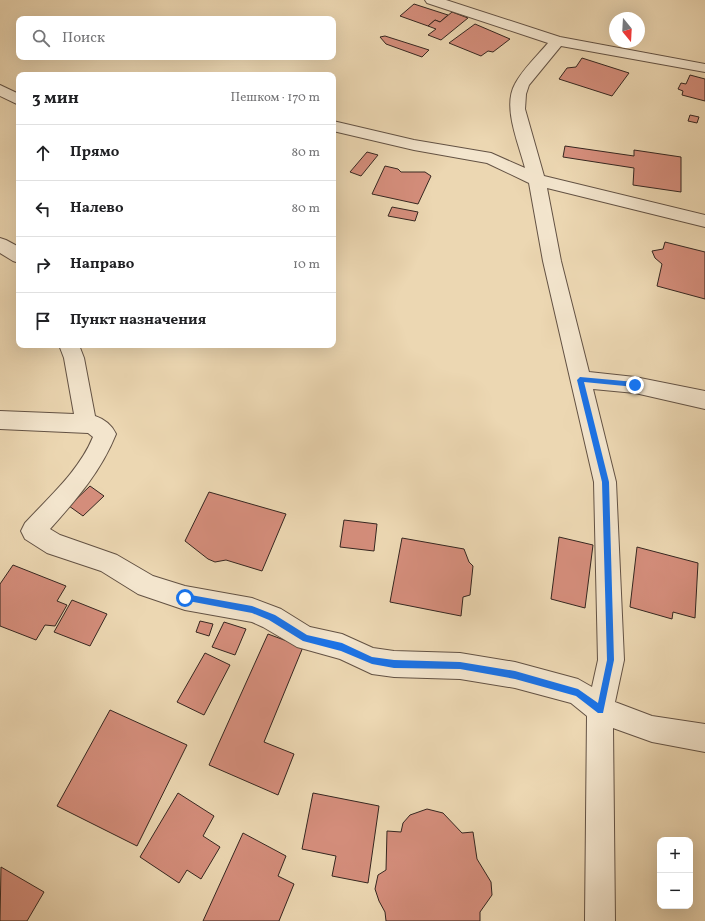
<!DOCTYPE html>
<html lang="ru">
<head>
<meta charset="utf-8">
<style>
	:root { --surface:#fff; --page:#f2f2f2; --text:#202124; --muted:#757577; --line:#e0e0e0 }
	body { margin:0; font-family:Vollkorn,serif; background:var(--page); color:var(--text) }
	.controls { position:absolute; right:12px; bottom:12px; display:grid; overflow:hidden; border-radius:8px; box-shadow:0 4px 16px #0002 }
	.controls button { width:36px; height:36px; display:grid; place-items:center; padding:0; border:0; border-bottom:1px solid var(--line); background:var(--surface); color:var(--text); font:20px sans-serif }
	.compass { position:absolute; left:609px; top:12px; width:36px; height:36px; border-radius:50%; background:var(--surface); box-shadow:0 4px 16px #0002; rotate:162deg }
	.stop { position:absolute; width:12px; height:12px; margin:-9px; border:3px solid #1a73e8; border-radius:50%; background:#fff }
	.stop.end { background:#1a73e8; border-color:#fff; box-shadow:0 1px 4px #0008 }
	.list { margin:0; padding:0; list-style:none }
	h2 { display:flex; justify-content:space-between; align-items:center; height:52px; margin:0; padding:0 16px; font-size:17px }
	h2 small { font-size:13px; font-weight:400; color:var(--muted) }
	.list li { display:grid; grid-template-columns:26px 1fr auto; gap:12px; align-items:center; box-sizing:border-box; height:56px; padding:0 16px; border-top:1px solid var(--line) }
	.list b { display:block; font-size:15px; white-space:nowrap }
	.list em { font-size:13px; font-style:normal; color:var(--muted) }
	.icon { flex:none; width:22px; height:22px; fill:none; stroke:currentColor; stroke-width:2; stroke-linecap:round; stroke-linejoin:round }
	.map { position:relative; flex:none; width:705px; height:921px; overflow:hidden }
	.search { position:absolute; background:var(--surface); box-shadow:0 4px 16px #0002; left:16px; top:16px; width:320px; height:44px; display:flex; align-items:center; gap:10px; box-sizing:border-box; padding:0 14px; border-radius:8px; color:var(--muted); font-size:15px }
	.panel { position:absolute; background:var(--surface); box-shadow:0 4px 16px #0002; left:16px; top:72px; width:320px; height:276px; border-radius:8px }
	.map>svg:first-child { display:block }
	.building { fill:#d58e7c; stroke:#352620 }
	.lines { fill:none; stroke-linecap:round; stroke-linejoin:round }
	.street-casing { stroke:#635244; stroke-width:2 }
	.street { fill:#f3e5cd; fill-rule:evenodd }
	.route { fill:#1a73e8 }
</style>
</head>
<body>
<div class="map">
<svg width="705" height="921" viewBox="0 0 705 921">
	<rect width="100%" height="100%" fill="#ecd7b2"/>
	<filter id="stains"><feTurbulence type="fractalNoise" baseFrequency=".005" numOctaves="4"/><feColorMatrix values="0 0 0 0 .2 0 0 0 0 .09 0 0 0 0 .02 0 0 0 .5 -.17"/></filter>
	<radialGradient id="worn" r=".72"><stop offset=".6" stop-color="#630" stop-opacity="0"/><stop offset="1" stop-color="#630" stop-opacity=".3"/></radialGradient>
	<g class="building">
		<path d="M414 4 448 15 440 22 435 20 428 26 400 16Z"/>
		<path d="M452 12 468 18 441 40 428 35 436 29 428 26 435 20 440 22Z"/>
		<path d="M475 24 510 39 493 52 488 51 481 56 449 43Z"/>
		<path d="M385 36 429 50 422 57 386 44 380 37Z"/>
		<path d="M582 58 629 73 612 96 559 79 567 68 576 67Z"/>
		<path d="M690 75 705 79V101L682 95 683 91 678 89 681 83 686 84Z"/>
		<path d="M690 115 699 117 697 123 688 121Z"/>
		<path d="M565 146 634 156V150L681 157V192L633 185 634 168 563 157Z"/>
		<path d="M367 152 378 155 361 176 350 172Z"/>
		<path d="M385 166 398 169 401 172H425L431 176 418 204 372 194Z"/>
		<path d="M392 207 418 212 415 221 388 216Z"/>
		<path d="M665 242 705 252V299L657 286 662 264 655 258 652 251 663 249Z"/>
		<path d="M90 486 104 496 83 516 69 506Z"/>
		<path d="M209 492 286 514 262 571 226 560 215 562 208 559 185 541Z"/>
		<path d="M344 520 377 524 374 551 340 547Z"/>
		<path d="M559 537 593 545 585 608 551 599Z"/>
		<path d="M402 538 464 549 469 562 473 566 470 595 463 597 461 616 390 602Z"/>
		<path d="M637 547 698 563 695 618 673 612 672 619 630 607Z"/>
		<path d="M13 565 66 586 57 601 67 605 55 626 45 625 36 640 0 626V584Z"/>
		<path d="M72 600 107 614 90 646 54 632Z"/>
		<path d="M200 621 213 624 209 636 196 632Z"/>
		<path d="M224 622 246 629 235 655 212 647Z"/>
		<path d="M268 634 303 647 264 742 294 754 278 795 209 765Z"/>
		<path d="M205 653 230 665 204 715 177 702Z"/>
		<path d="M110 710 187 745 137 846 57 806Z"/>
		<path d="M178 793 214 816 203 836 220 847 201 879 187 870 179 883 140 857Z"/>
		<path d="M313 793 379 806 368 883 332 876 336 856 302 849Z"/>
		<path d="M427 809 443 813 462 833 473 832 477 859 491 882 492 895 480 912V921H386L385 912 379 901 375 889 378 875 386 870 387 831 401 832 403 823 410 815Z"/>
		<path d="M243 833 286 856 278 876 294 884 279 921H203Z"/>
		<path d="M1 867 44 892 27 921H0Z"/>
	</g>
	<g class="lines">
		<defs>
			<g id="street">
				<path d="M425 0H446L560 37 705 64V72L561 46 529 85 526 94 525 109 544 176 705 215V227L547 188 561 261 589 372 635 377 705 391V409L635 393 593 389 616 482 624 660 615 702 652 716 705 724V752L652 742 613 728 615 921H585L587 716 571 703 515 688 460 679 394 677 372 674 340 659 297 647 263 627 252 622 185 610 138 594 101 571 47 553 25 539 21 531 25 523C49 497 79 471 93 437L88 433 0 429V411L74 414 64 358 59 345H79L84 358 95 416C104 419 112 425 116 434 101 471 77 499 50 529L60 535 117 555 153 576 185 586 252 598 281 609 310 627 342 634 373 648 394 651 460 653 515 662 578 679 592 687 598 660 594 482 543 261 529 183 487 163 414 150 333 131V121L414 140 491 153 525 168C519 144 502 107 515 84 523 69 537 56 548 43L427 3Z"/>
				<path d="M0 85 19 94V105L0 96Z"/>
				<path d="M0 238 6 240 19 247V263L13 261 0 253Z"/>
			</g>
		</defs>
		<use href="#street" class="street-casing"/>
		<use href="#street" class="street"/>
	</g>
	<path class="route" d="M580 377 635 382 638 385 635 387 584 382 609 482 614 660 603 713H598L576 696 515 679 460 669 394 668 372 664 341 651 303 641 269 620 252 613 183 600 182 598 185 594 252 606 275 615 307 635 342 643 372 657 394 660 460 662 515 671 578 689 598 703 607 660 602 482 577 380Z"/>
	<rect width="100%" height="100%" filter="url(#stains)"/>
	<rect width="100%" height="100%" fill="url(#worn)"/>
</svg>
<div class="controls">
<button>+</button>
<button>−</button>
</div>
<svg class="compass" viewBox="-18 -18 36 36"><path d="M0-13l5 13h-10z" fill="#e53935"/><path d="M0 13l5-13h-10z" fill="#757577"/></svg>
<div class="stop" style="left:185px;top:598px"></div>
<div class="stop end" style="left:635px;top:385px"></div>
<div class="search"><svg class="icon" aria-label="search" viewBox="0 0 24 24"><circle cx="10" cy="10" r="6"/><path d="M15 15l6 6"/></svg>Поиск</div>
<section class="panel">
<h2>3 мин<small>Пешком · 170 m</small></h2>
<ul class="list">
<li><svg class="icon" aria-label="ahead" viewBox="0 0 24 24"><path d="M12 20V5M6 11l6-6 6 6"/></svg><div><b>Прямо</b></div><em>80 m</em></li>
<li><svg class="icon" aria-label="left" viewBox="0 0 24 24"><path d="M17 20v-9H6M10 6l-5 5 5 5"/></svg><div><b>Налево</b></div><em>80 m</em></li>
<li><svg class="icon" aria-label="right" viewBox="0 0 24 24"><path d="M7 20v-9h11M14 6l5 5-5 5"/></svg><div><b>Направо</b></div><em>10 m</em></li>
<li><svg class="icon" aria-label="arrive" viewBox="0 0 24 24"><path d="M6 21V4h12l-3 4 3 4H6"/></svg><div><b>Пункт назначения</b></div></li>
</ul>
</section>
</div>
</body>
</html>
